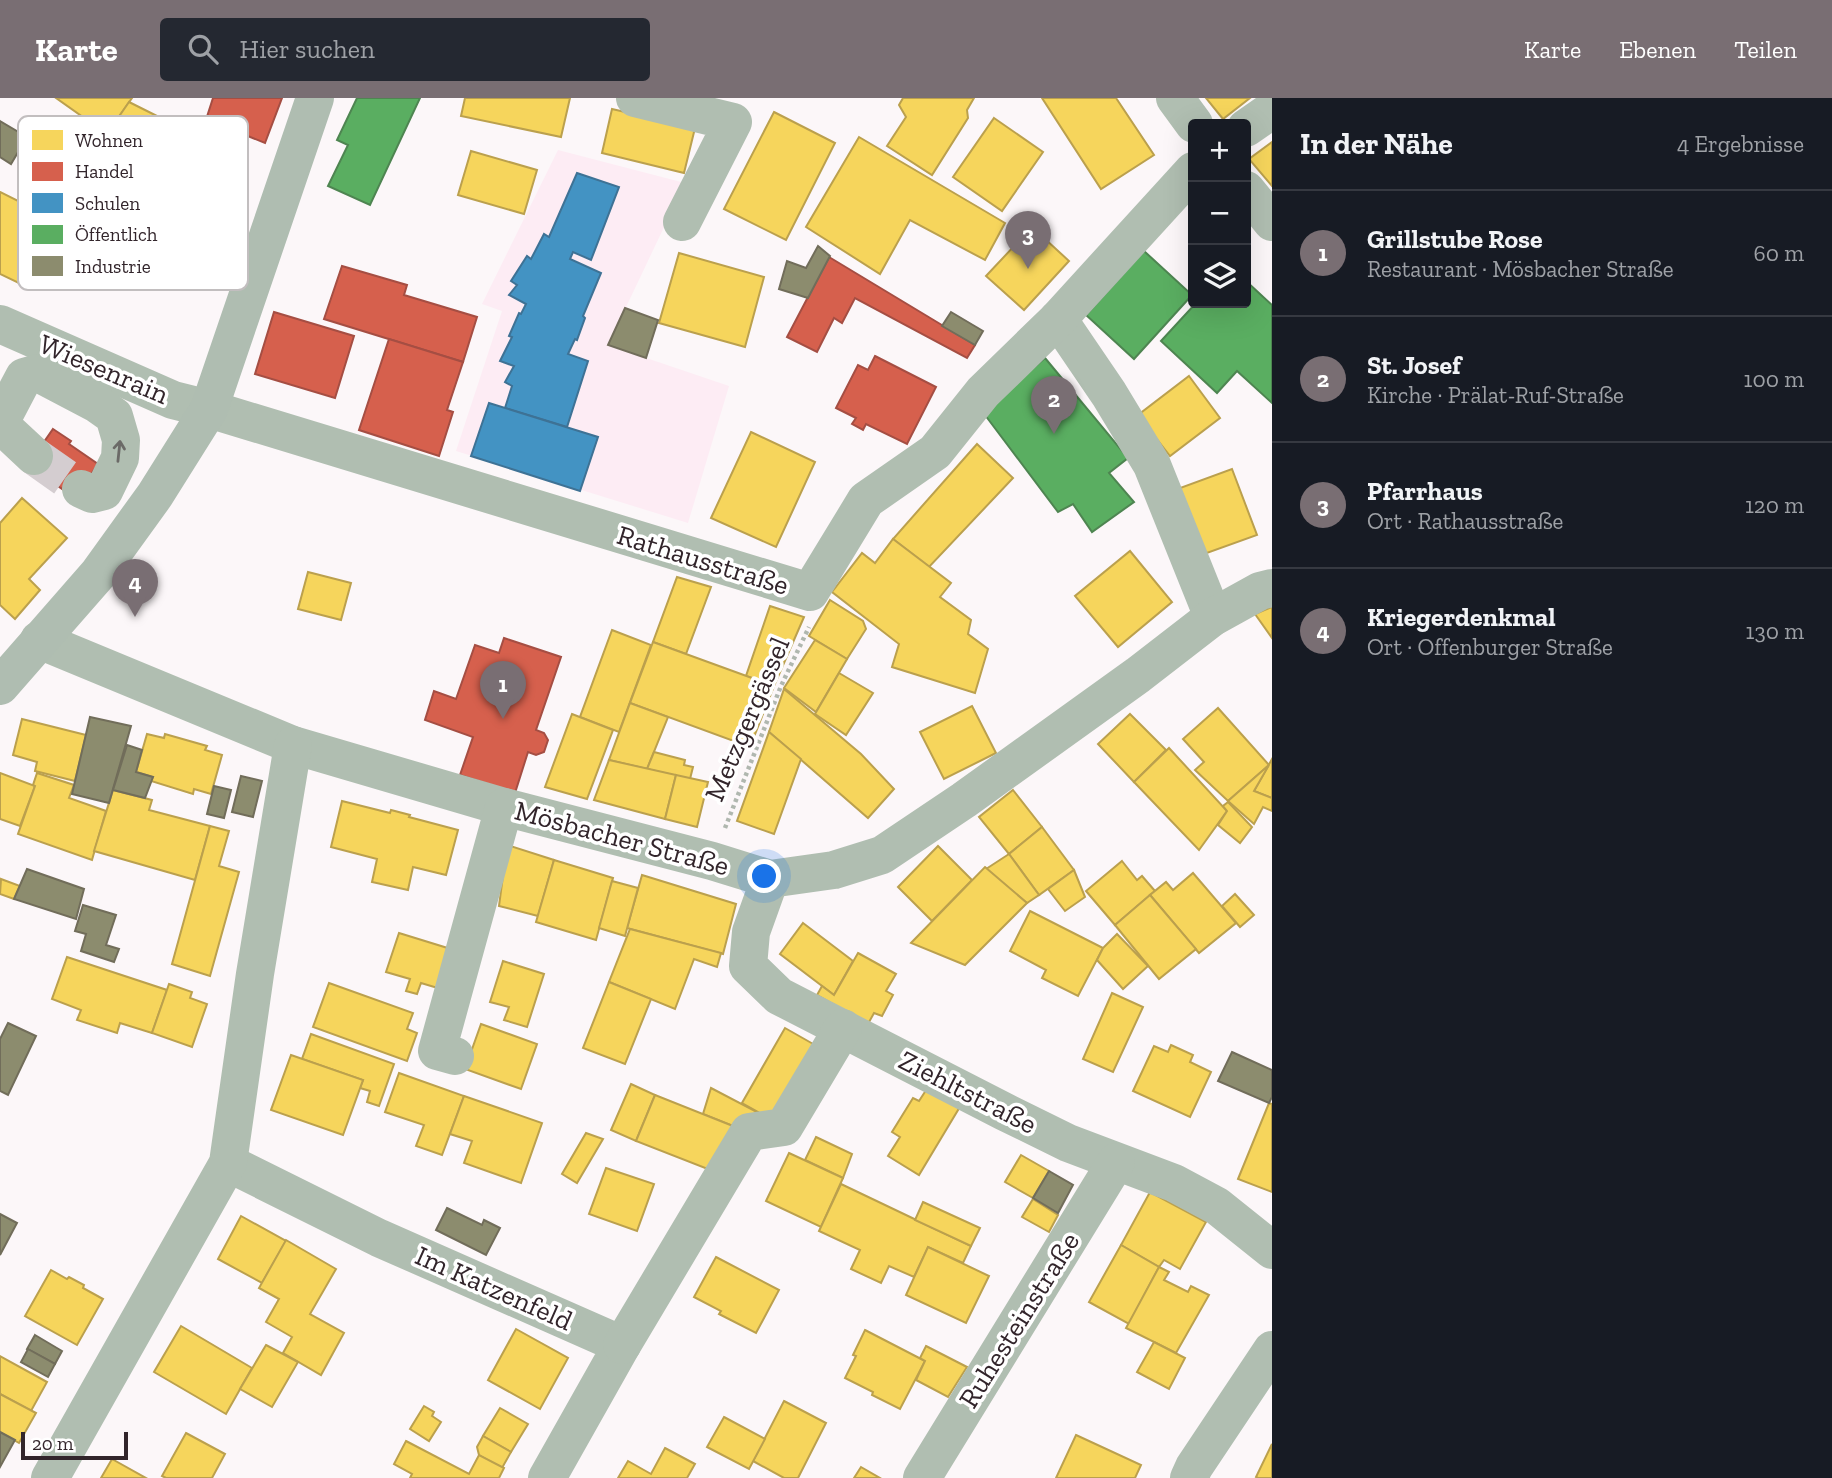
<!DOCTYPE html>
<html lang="de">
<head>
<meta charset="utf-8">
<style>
	:root { --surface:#171b24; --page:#242831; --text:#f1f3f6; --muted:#9ea1a6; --line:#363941; --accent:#796e73 }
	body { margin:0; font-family:"Zilla Slab",serif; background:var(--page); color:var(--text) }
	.controls { position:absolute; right:21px; top:21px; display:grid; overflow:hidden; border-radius:7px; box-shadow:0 7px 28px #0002 }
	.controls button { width:63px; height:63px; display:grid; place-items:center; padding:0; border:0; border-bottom:2px solid var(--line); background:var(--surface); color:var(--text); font:35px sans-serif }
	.scale { position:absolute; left:21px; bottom:18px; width:107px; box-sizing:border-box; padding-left:7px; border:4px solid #32252b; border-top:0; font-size:19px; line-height:24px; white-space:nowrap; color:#32252b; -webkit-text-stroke:5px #fff; paint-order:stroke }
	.you { position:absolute; left:765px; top:779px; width:24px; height:24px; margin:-18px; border:5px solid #fff; border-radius:50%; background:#1a73e8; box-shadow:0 0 0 10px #1a73e833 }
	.badge { display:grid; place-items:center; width:46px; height:46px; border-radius:50%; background:var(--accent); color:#fff; font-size:23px; font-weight:700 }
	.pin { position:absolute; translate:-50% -58px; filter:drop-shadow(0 2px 4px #0008) }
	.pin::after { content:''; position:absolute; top:37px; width:24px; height:21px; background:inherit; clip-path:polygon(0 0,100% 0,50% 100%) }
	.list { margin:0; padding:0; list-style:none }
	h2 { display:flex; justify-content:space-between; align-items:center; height:91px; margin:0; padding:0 28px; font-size:30px }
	h2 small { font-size:23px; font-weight:400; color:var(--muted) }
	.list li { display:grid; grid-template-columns:46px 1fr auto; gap:21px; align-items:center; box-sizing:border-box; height:126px; padding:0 28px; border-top:2px solid var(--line) }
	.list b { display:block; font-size:26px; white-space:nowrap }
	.list p { margin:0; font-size:23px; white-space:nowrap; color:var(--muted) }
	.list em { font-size:23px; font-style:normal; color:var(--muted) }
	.icon { flex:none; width:38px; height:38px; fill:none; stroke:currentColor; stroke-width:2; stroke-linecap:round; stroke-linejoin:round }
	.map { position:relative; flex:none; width:1272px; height:1380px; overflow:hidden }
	header { display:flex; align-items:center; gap:42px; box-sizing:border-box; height:98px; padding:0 35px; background:var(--accent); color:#fff }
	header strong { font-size:33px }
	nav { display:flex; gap:38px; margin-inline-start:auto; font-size:24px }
	.search { width:490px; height:63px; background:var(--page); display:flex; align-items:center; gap:18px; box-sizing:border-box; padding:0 24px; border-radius:7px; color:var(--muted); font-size:26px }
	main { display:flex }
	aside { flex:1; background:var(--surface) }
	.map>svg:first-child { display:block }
	.built { fill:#fdecf4 }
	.homes { fill:#f6d55c; stroke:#bba04d; stroke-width:2 }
	.shops { fill:#d6604d; stroke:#a54e43; stroke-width:2 }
	.schools { fill:#4393c3; stroke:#3e7295; stroke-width:2 }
	.public { fill:#5aae61; stroke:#4e8551; stroke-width:2 }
	.industry { fill:#8c8c6e; stroke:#716d5a; stroke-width:2 }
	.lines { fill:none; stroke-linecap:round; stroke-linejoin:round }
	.minor-tunnel { stroke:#d4cdd0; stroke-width:38; stroke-dasharray:38 19; stroke-linecap:butt }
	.path { stroke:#b0b7af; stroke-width:4.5; stroke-dasharray:3.5 3.5; stroke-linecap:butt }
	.minor { stroke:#b0beb1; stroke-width:38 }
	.major { stroke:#afbdb1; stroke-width:38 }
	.oneway { stroke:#6b6a67 }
	.labels { text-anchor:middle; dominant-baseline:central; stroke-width:7; stroke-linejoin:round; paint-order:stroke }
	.street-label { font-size:28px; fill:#32252b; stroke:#fff }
	.key { fill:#fff; stroke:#c2bebf; stroke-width:2 }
	.key-label { font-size:19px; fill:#32252b }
</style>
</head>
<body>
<header>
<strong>Karte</strong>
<div class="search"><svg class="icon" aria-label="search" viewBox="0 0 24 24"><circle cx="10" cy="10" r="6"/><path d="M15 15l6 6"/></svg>Hier suchen</div>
<nav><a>Karte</a><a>Ebenen</a><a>Teilen</a></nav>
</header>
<main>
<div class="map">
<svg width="1272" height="1380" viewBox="0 0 1272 1380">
	<rect width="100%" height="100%" fill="#fcf7f9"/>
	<path class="built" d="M558 52 685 85 608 247 729 288 688 425 456 353 502 213 482 206Z"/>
	<g class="homes">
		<path d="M56 0H132L107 36Z"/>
		<path d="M465 0H570L561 39 461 18Z"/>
		<path d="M903 0H974L967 12 968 20 932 77 887 48 906 19 899 7Z"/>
		<path d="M1042 0H1116L1154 57 1101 91Z"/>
		<path d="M1206 0H1250L1223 21Z"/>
		<path d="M129 4 207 43 190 76 109 33Z"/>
		<path d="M612 11 695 30 684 75 602 55Z"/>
		<path d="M774 14 835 45 786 142 724 111Z"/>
		<path d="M994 20 1043 54 1002 113 953 79Z"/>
		<path d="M859 39 1005 125 985 162 910 122 880 176 806 129Z"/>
		<path d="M1272 44V88L1249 61Z"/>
		<path d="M471 53 537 72 524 116 458 97Z"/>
		<path d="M0 94 58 123 25 188 0 176Z"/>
		<path d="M1032 129 1069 163 1024 212 986 178Z"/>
		<path d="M679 155 764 179 745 249 659 225Z"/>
		<path d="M1189 278 1220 320 1170 358 1138 317Z"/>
		<path d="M751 334 815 364 776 449 711 420Z"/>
		<path d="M977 346 1013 380 929 469 893 441Z"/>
		<path d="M1232 371 1257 437 1204 456 1180 390Z"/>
		<path d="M22 400 67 440 29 481 40 492 15 521 0 507V425Z"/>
		<path d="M893 441 951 485 940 499 971 522 968 536 988 551 975 595 892 569 899 546 832 494 862 455 875 465Z"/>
		<path d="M1130 453 1172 504 1118 549 1075 498Z"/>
		<path d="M308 474 351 485 341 522 298 511Z"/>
		<path d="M677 479 711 489 686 556 653 544Z"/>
		<path d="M830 502 863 523 866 531 847 561 809 538Z"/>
		<path d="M770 508 804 519 774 588 746 578Z"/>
		<path d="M1272 509V540L1255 516Z"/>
		<path d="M612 532 651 547 619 634 580 619Z"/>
		<path d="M815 542 847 561 816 614 784 590Z"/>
		<path d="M653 544 774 588 750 649 630 605Z"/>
		<path d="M839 575 873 595 846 637 815 616Z"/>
		<path d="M784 591 861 656 894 691 868 720 769 634Z"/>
		<path d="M630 605 668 619 647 671 609 662Z"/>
		<path d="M972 608 996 655 944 681 920 634Z"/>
		<path d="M1218 610 1269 667 1228 703 1195 672 1204 664 1183 641Z"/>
		<path d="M572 616 613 632 587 701 545 689Z"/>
		<path d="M1130 616 1166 652 1134 684 1098 646Z"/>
		<path d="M22 621 86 637 75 683 35 673 37 664 13 657Z"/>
		<path d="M769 634 801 661 774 736 737 723Z"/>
		<path d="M147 636 164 640 165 636 207 648 205 652 222 657 211 696 194 691 193 696 151 683 153 679 136 674Z"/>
		<path d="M1169 650 1227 713 1199 752 1134 684Z"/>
		<path d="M654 654 685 662 684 667 693 669 690 681 647 671Z"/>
		<path d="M1272 661V700L1254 693Z"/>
		<path d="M609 662 676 677 665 721 594 702Z"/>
		<path d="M1269 667 1254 693 1272 700V713L1263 709 1254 726 1228 703Z"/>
		<path d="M0 675 35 688 20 728 0 721Z"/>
		<path d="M37 675 74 687 69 700 106 713 92 762 18 736 35 688 33 687Z"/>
		<path d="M676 677 708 684 697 729 665 721Z"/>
		<path d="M113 692 152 702 149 712 210 728 195 782 94 753Z"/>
		<path d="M1013 692 1042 729 1009 756 979 719Z"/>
		<path d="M342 703 390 715 391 712 410 717 409 719 458 732 446 777 413 769 408 792 372 784 377 761 331 749Z"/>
		<path d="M1228 704 1252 729 1240 745 1218 727 1227 713 1223 708Z"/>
		<path d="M210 728 229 733 219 768 239 774 210 878 172 866Z"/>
		<path d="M1042 729 1074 772 1039 797 1009 756Z"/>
		<path d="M507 747 554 762 538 818 499 808Z"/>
		<path d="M938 748 972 782 932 823 898 789Z"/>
		<path d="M1009 756 1039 797 1027 805 986 771Z"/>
		<path d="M554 762 613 780 596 842 536 824Z"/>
		<path d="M1122 763 1137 782 1142 778 1155 793 1115 827 1086 793Z"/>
		<path d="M985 769 1027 805 965 867 911 845Z"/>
		<path d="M1074 772 1085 799 1065 813 1048 791Z"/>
		<path d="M1193 775 1236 825 1199 855 1150 797 1166 784 1173 792Z"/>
		<path d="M642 777 736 806 723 856 627 830Z"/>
		<path d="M1 781 20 788 14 801 0 796Z"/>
		<path d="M612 783 638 790 625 838 599 830Z"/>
		<path d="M1235 796 1254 817 1240 829 1222 808Z"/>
		<path d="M1150 797 1196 851 1159 881 1115 827Z"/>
		<path d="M1030 813 1103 850 1078 898 1042 880 1046 872 1010 853Z"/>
		<path d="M803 825 853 863 834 897 780 856Z"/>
		<path d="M630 831 721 855 717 869 694 861 675 911 609 884Z"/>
		<path d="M399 835 454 852 441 891 421 885 417 896 406 893 410 881 386 874Z"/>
		<path d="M1117 836 1148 868 1123 891 1097 862 1103 850Z"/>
		<path d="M858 855 896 876 886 893 893 897 882 918 874 915 868 926 817 897 822 888 834 897Z"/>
		<path d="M67 859 167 892 152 935 120 925 117 935 77 922 81 912 52 901Z"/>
		<path d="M503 863 544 876 527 929 504 922 509 909 490 904Z"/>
		<path d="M609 884 651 901 625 966 583 950Z"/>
		<path d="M329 885 413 915 407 931 417 935 407 963 313 929Z"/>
		<path d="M169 886 192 894 190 900 207 906 192 949 152 935Z"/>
		<path d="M1112 895 1143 909 1113 974 1083 961Z"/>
		<path d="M481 926 537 946 521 991 465 971Z"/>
		<path d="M785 930 822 951 779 1026 742 1005Z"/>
		<path d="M311 936 394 966 379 1008 367 1004 370 993 360 990 363 982 302 961Z"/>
		<path d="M1171 947 1193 957 1190 964 1211 974 1190 1019 1133 993 1154 948 1168 954Z"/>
		<path d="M291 957 363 982 343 1037 271 1012Z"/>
		<path d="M399 975 464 998 442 1057 416 1048 424 1027 385 1014Z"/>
		<path d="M932 983 964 1002 919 1077 888 1058 900 1039 892 1034 913 1000 919 1003Z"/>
		<path d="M631 986 655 997 636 1043 611 1032Z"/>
		<path d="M711 990 757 1014 743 1032 703 1016Z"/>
		<path d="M655 997 743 1032 718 1075 636 1043Z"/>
		<path d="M464 998 542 1025 521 1085 464 1065 472 1043 450 1036Z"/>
		<path d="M1269 1005 1272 1006V1094L1238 1081Z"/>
		<path d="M586 1035 603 1041 577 1085 562 1076Z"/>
		<path d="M816 1039 852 1056 843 1080 805 1062Z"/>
		<path d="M789 1055 843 1080 821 1129 766 1103Z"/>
		<path d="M1021 1057 1049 1073 1033 1100 1005 1084Z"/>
		<path d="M606 1070 654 1086 637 1133 589 1116Z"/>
		<path d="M841 1086 971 1148 963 1165 928 1149 914 1179 889 1168 881 1185 851 1171 860 1152 819 1133Z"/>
		<path d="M1150 1094 1206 1124 1180 1171 1164 1162 1159 1169 1121 1147Z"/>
		<path d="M1033 1101 1058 1117 1049 1134 1022 1119Z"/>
		<path d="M923 1104 980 1130 971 1148 915 1122Z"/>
		<path d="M241 1118 286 1143 262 1185 218 1161Z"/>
		<path d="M286 1142 336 1171 310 1216 344 1235 321 1277 283 1255 292 1239 266 1224 279 1201 259 1190Z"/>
		<path d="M1121 1147 1159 1169 1129 1226 1089 1204Z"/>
		<path d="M928 1149 989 1178 966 1225 906 1197Z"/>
		<path d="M716 1159 779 1192 756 1235 719 1216 721 1213 694 1199Z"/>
		<path d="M1159 1169 1169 1174 1164 1182 1188 1194 1191 1188 1209 1197 1176 1255 1126 1230Z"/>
		<path d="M51 1172 67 1181 69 1179 84 1187 83 1190 103 1201 77 1247 25 1218Z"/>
		<path d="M181 1228 252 1270 226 1316 154 1274Z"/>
		<path d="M516 1231 568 1260 540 1311 488 1282Z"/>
		<path d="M865 1232 925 1263 900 1311 872 1297 873 1294 845 1280 856 1258 853 1257Z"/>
		<path d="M1154 1244 1185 1260 1169 1291 1137 1274Z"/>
		<path d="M266 1247 298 1264 272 1309 240 1291Z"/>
		<path d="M926 1248 967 1269 948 1299 916 1282 925 1263 920 1260Z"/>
		<path d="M0 1258 47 1284 31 1313 0 1296Z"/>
		<path d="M0 1296 36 1315 19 1345 0 1334Z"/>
		<path d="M784 1303 826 1325 798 1380H784L753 1363Z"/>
		<path d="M424 1308 434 1314 432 1318 441 1324 429 1343 410 1331Z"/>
		<path d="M500 1310 528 1326 511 1354 483 1338Z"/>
		<path d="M724 1319 765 1341 749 1371 707 1349Z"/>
		<path d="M186 1335 225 1356 212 1380H166L162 1378Z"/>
		<path d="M1076 1337 1141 1367 1135 1380H1056Z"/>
		<path d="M483 1338 511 1354 502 1370 479 1357 477 1349Z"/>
		<path d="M406 1343 469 1376 479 1357 504 1370 499 1380H410L412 1376 394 1366Z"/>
		<path d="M1272 1346V1380H1258L1256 1379Z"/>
		<path d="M665 1350 695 1366 687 1380H618L628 1363 651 1376Z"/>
		<path d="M112 1361 146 1380H101Z"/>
		<path d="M861 1369 880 1380H854Z"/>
	</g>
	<g class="shops">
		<path d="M213 0H282L265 45 226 29 225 32 205 25Z"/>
		<path d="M829 159 975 247 967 260 855 200 842 225 834 220 817 254 787 239Z"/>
		<path d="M342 168 407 187 404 197 477 219 463 264 324 221Z"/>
		<path d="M274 214 354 238 335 300 255 276Z"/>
		<path d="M389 241 463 264 447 312 453 314 439 358 359 332Z"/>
		<path d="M875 258 936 289 907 346 866 326 863 332 852 326 856 320 836 310 858 267 868 272Z"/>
		<path d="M53 331 71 343 69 346 98 366 75 400 28 367Z"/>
		<path d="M504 540 561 559 536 632 544 635 548 642 544 654 536 657 528 654 515 695 460 677 473 639 425 622 434 593 456 601 475 547 499 555Z"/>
	</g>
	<g class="schools">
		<path d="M577 75 619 89 591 162 573 154 570 161 601 175 583 218 585 220 577 242 575 241 568 256 588 263 567 329 505 310 512 288 505 284 514 268 500 263 512 239 509 238 519 215 521 216 526 206 509 197 517 187 511 183 527 158 531 161 544 136 549 139Z"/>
		<path d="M489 305 598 339 580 393 471 358Z"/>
	</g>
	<g class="public">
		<path d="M357 0H420L370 107 328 88 348 47 337 42Z"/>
		<path d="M1144 153 1192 197 1134 261 1086 217Z"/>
		<path d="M1246 183 1272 207V305L1237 273 1217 295 1161 243 1196 205H1246Z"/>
		<path d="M1045 260 1128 360 1109 375 1134 404 1092 434 1073 406 1058 414 982 313Z"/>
	</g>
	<g class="industry">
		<path d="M0 23 27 39 11 66 0 59Z"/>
		<path d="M818 148 830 158 808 200 779 191 787 163 806 170Z"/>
		<path d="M625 210 658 222 646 260 608 247Z"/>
		<path d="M951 214 983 233 975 247 942 228Z"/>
		<path d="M90 619 131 628 109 705 72 696Z"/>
		<path d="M127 647 142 652 136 674 153 679 145 700 113 692Z"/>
		<path d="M241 678 262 683 253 719 232 714Z"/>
		<path d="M214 688 231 692 224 720 207 716Z"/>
		<path d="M27 771 84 791 76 821 14 801Z"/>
		<path d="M83 807 116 817 106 847 119 851 114 864 81 853 86 836 75 833Z"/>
		<path d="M8 925 36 938 8 997 0 993V941Z"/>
		<path d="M1232 954 1272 972V999L1269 1005 1218 983Z"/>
		<path d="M1049 1073 1073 1087 1058 1115 1033 1100Z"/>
		<path d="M447 1110 482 1127 484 1122 500 1130 486 1157 436 1132Z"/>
		<path d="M0 1116 17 1125 0 1157Z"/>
		<path d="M35 1237 62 1253 55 1266 27 1251Z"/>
		<path d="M28 1251 55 1266 48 1279 21 1264Z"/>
		<path d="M0 1334 15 1342 0 1369Z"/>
	</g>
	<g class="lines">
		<path class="minor-tunnel" d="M34 358 81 391"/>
		<path class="path" d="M725 730 781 588 809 529"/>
		<g class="minor">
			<path d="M635 0 733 24 682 124"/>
			<path d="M1175 0 1194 26"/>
			<path d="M1246 30 1272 12"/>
			<path d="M1246 92 1272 124"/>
			<path d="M1058 221 1109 296 1152 367 1213 519"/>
			<path d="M0 226 173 302 209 311 810 494 866 402 935 354 983 294 1058 221 1193 73"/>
			<path d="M34 358 6 332 2 321 24 279 38 275 97 306 114 318 121 342 120 360 104 393 92 396 81 391"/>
			<path d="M39 542 293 647 504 709 712 763 770 781 834 772 882 757 964 702 1138 577 1213 519 1260 493 1272 490"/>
			<path d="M770 781 751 834 748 868 779 898 1005 1014 1068 1045 1174 1085 1217 1108 1272 1152"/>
			<path d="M455 958 437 953 504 709"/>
			<path d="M228 1065 379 1140 622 1247 547 1380"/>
			<path d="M622 1247 749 1034 784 1029 843 930"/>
			<path d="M50 1380 228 1065 255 876 293 647"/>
			<path d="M922 1380 1116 1064"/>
			<path d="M1189 1380 1194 1369 1272 1252"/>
		</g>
		<path class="major" d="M0 588 98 476 155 397 209 311 315 0"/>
	</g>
	<defs><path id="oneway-shaft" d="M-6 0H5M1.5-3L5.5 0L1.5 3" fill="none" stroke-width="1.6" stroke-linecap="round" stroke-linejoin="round" transform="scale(1.75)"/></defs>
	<use class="oneway" href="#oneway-shaft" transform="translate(119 353) rotate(-84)"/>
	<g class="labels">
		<g class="street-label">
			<text transform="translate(104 271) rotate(23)">Wiesenrain</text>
			<text transform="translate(703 462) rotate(17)">Rathausstraße</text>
			<text transform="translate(747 621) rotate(-67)">Metzgergässel</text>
			<text transform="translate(622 740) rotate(15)">Mösbacher Straße</text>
			<text transform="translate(968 994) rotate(27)">Ziehltstraße</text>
			<text transform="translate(494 1190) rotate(24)">Im Katzenfeld</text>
			<text transform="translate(1019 1222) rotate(-58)">Ruhesteinstraße</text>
		</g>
	</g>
	<rect x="18" y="18" width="230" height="174" rx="10" class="key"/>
	<rect x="32" y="32" width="31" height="20" fill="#f6d55c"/>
	<rect x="32" y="64" width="31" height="19" fill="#d6604d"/>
	<rect x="32" y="95" width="31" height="20" fill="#4393c3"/>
	<rect x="32" y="127" width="31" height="19" fill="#5aae61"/>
	<rect x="32" y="158" width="31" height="20" fill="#8c8c6e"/>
	<g class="key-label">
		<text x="75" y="49">Wohnen</text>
		<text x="75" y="80">Handel</text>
		<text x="75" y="112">Schulen</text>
		<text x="75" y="143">Öffentlich</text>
		<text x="75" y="175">Industrie</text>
	</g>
</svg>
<div class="controls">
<button>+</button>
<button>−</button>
<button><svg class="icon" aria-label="layers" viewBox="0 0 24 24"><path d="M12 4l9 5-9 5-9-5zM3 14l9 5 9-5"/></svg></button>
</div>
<div class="scale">20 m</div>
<div class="you"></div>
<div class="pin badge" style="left:503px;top:621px">1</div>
<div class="pin badge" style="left:1054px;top:336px">2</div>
<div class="pin badge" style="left:1028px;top:171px">3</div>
<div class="pin badge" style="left:135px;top:519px">4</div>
</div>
<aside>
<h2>In der Nähe<small>4 Ergebnisse</small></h2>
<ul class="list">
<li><span class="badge">1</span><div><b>Grillstube Rose</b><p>Restaurant · Mösbacher Straße</p></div><em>60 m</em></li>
<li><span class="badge">2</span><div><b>St. Josef</b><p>Kirche · Prälat-Ruf-Straße</p></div><em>100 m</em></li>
<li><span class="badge">3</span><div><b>Pfarrhaus</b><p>Ort · Rathausstraße</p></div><em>120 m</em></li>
<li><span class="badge">4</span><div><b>Kriegerdenkmal</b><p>Ort · Offenburger Straße</p></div><em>130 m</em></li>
</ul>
</aside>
</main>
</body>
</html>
